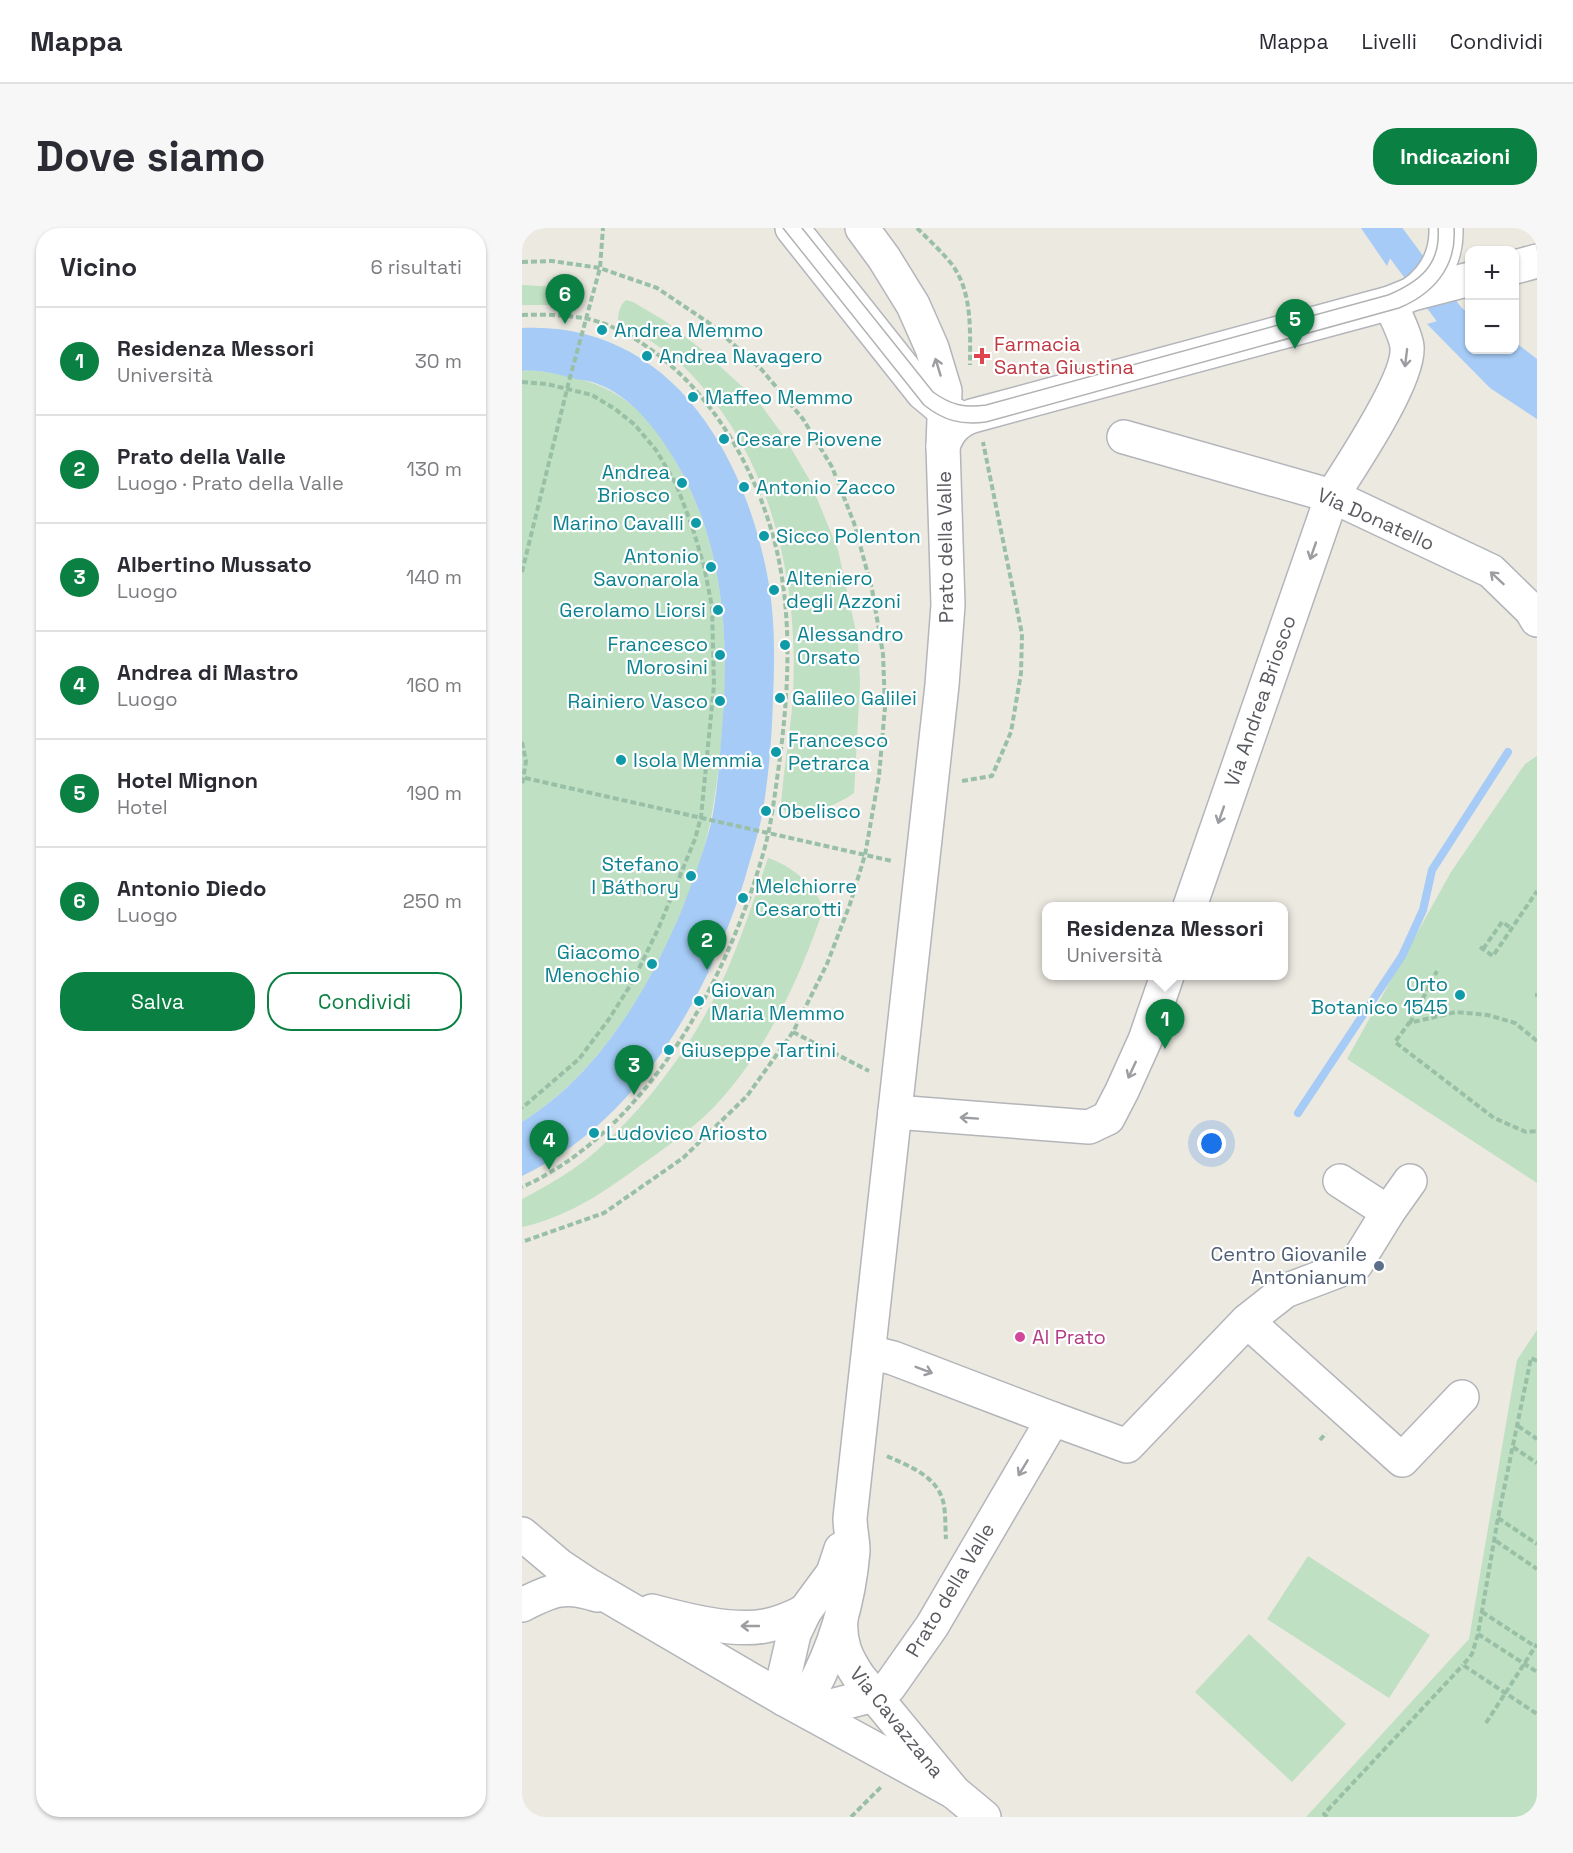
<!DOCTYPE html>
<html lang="it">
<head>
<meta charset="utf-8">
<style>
	:root { --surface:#fff; --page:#f7f7f7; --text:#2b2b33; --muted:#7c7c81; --line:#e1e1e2; --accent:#0b8043 }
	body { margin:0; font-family:"Space Grotesk",sans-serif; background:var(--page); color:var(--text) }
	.controls { position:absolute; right:18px; top:18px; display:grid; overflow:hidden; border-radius:12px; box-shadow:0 2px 4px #0004 }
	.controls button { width:54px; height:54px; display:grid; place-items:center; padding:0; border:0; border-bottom:2px solid var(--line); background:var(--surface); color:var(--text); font:30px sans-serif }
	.you { position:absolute; left:690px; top:916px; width:21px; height:21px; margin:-15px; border:4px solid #fff; border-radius:50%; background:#1a73e8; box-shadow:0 0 0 9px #1a73e833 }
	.badge { display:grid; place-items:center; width:39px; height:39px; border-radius:50%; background:var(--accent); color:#fff; font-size:20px; font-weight:700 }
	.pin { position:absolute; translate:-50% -50px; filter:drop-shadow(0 2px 3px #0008) }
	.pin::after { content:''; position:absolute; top:32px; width:21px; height:18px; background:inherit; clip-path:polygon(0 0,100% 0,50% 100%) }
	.popup { position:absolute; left:520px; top:674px; width:246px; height:78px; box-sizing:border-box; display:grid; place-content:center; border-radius:12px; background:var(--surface); filter:drop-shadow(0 2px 4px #0005); font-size:20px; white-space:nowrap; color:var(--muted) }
	.popup b { font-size:22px; color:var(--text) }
	.popup::after { content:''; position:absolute; left:50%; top:100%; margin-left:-12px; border:12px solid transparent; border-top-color:var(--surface) }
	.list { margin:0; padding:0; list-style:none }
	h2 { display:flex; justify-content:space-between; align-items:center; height:78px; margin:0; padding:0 24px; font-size:26px }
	h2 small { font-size:20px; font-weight:400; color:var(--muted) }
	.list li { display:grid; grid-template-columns:39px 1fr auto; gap:18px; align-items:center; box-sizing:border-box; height:108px; padding:0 24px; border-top:2px solid var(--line) }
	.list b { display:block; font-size:22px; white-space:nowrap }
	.list p { margin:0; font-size:20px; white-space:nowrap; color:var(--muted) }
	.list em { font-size:20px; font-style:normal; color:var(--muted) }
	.actions { display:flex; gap:12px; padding:18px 24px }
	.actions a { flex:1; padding:14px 0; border:2px solid var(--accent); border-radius:24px; text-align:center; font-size:21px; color:var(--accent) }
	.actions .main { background:var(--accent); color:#fff }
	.map { position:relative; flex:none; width:1015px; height:1589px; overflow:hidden; border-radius:24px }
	header { display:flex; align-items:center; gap:36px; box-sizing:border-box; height:84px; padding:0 30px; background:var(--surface); border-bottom:2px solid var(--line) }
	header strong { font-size:28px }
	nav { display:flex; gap:33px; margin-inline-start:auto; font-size:21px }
	.intro { display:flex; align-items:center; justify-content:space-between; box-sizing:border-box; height:144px; padding:0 36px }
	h1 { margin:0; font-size:42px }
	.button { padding:15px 27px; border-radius:24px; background:var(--accent); color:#fff; font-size:21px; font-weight:700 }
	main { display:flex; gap:36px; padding:0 36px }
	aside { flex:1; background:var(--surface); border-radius:24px; box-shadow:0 2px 4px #0004 }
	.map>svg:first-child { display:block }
	.green { fill:#bfe0c2 }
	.water { fill:#a5cbf6 }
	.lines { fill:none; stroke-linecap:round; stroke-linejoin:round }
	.stream { stroke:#a5cbf6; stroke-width:8 }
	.canal { stroke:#a5cbf6; stroke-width:28 }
	.minor-casing { stroke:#b3b5ba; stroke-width:36 }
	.path { stroke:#99c0a7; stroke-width:4; stroke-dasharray:6 3; stroke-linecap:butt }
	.minor { stroke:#fff; stroke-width:33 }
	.tram { stroke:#b1b2b2; stroke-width:1.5 }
	.oneway { stroke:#9b9da0 }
	.culture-dot { fill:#0f9aa8; stroke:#fff; stroke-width:2 }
	.health-dot { fill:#e0444e; stroke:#fff; stroke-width:2 }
	.service-dot { fill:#5c6f8a; stroke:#fff; stroke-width:2 }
	.hotel-dot { fill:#d1479c; stroke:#fff; stroke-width:2 }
	.labels { text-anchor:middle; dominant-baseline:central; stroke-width:4.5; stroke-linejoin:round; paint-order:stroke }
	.culture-label { font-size:20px; fill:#0d838f; stroke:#fff; text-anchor:start }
	.health-label { font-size:20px; fill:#be3a42; stroke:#fff; text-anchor:start }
	.street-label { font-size:20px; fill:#595b60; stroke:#fff }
	.service-label { font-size:20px; fill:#4e5e75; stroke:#fff; text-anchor:end }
	.hotel-label { font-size:20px; fill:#b23c85; stroke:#fff; text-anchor:start }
</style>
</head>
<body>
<header>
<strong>Mappa</strong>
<nav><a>Mappa</a><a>Livelli</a><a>Condividi</a></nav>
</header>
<div class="intro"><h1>Dove siamo</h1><a class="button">Indicazioni</a></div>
<main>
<aside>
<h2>Vicino<small>6 risultati</small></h2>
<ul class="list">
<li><span class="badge">1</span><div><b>Residenza Messori</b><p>Università</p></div><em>30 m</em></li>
<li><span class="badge">2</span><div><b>Prato della Valle</b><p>Luogo · Prato della Valle</p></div><em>130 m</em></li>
<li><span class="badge">3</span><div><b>Albertino Mussato</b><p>Luogo</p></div><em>140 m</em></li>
<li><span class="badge">4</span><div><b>Andrea di Mastro</b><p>Luogo</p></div><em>160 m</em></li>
<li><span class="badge">5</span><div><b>Hotel Mignon</b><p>Hotel</p></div><em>190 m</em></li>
<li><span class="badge">6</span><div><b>Antonio Diedo</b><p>Luogo</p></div><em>250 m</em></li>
</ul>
<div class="actions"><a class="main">Salva</a><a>Condividi</a></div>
</aside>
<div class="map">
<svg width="1015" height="1589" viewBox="0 0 1015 1589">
	<rect width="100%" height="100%" fill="#ebe9e0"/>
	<g class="green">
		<path d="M0 57 35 59 38 63 37 72 28 77H0Z"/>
		<path d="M104 72 111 74 143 93 179 121 236 173 263 210 287 251 316 322 336 413 338 455 332 565C320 574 281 593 266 586 263 584 262 581 259 579 261 541 269 504 271 466 277 349 248 224 162 139 141 118 120 109 96 92 96 85 98 77 104 72Z"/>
		<path d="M9 142C40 146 74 152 100 170 123 185 140 209 153 232 205 323 208 416 199 517 195 557 190 596 178 634 146 730 88 839 0 894V143Z"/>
		<path d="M1015 528V955L825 831 929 644 1003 536Z"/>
		<path d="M246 630C268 637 297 659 301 682 277 752 243 826 191 880 168 903 139 923 112 942 78 967 42 990 0 999V971C23 959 46 946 66 930 118 887 167 823 196 762 217 719 231 674 246 630Z"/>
		<path d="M1015 1102V1589H784L947 1411 995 1132Z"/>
		<path d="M786 1328 908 1407 867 1470 745 1391Z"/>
		<path d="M727 1406 824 1496 770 1554 673 1464Z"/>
	</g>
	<g class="water">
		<path d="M839 0H880L865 38Z"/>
		<path d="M947 84 948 122H993V114L1015 131V191L968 160 905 96Z"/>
		<path d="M0 100C76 96 140 131 183 193 214 237 233 288 244 341 253 383 253 427 251 470 250 508 247 545 241 582 237 605 229 628 223 650 187 767 115 894 0 948V894C77 846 127 761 161 679 172 650 183 621 190 591 195 565 197 539 199 513 208 415 204 321 154 234 135 202 109 167 73 155 66 152 57 152 50 150 33 146 17 141 0 143Z"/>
	</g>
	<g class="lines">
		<path class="stream" d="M776 885 880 728 901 682 910 642 986 524"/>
		<path class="canal" d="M863 0 929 89 948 106"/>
		<defs>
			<g id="minor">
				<path d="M270 0 401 165 419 180 433 187"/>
				<path d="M993 39 1015 33"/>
				<path d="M890 66C913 50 925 28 924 0"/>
				<path d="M602 209 810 268 969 343 1009 382 1015 392"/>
				<path d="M421 218C427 202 434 194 450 188L868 75 890 66 948 51"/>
				<path d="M668 678 810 268C829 238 888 151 885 119 884 107 873 87 868 75"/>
				<path d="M373 884 567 899 586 890 600 863 623 812 645 748"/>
				<path d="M818 953 866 984"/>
				<path d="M725 1093 763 1063 834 1036 866 984 888 953"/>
				<path d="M531 1191 605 1218 725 1093 880 1232 940 1169"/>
				<path d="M0 1306 38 1338 65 1356 262 1471 432 1564"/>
				<path d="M0 1377C29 1362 43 1356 75 1367"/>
				<path d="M130 1383C163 1392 210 1404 243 1398 258 1395 270 1390 283 1383"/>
				<path d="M319 1391C317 1414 324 1430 337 1449L432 1564 462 1589"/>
				<path d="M262 1471 288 1465C312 1422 327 1372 331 1323 331 1312 328 1301 328 1290L420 457 426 377 421 218 423 163 410 120 391 77 362 30 340 0"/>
				<path d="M262 1471 263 1445 272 1406 283 1383 311 1345 319 1321"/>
				<path d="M286 1484 352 1467 367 1459 410 1398 531 1191 371 1130 347 1124"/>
			</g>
		</defs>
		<use href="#minor" class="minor-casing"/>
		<g class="path">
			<path d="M395 0C406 11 418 22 428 34 451 62 448 103 448 137"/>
			<path d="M0 34 30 33 78 40 135 60 190 97 240 142 281 191 310 239 332 295 350 361 361 426 363 479 357 548 343 627 328 676 305 736 271 804 225 868 161 930 82 985 0 1014"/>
			<path d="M0 87C20 86 41 87 61 90 103 97 149 133 176 165 215 210 243 269 256 328 271 399 266 473 256 544 252 572 249 599 241 626 205 752 125 903 0 959"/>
			<path d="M0 154 25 156 70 167 93 181 113 197 134 222 154 256 170 298 182 338 190 379 192 457 179 589 173 611 137 699 111 753 87 791 57 831 0 880"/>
			<path d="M0 344 47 153 78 40 81 0"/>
			<path d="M0 514 4 533 0 558"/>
			<path d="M3 550 370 633"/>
			<path d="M440 553 470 548 489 504 499 445 500 406 461 214"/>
			<path d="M958 719 971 728 1015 663"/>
			<path d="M961 721 980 694 989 700"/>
			<path d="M1015 765V769"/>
			<path d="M888 795 915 743"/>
			<path d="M271 804 347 843"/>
			<path d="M1015 813 993 795 966 787 934 784 887 795 873 814 972 890 1004 904 1015 903"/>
			<path d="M1015 1133 1009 1130 976 1290 956 1406 950 1426 941 1437 1015 1486"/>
			<path d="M996 1198 1015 1211"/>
			<path d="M798 1212 804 1205"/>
			<path d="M991 1219 1015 1235"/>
			<path d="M365 1228C386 1238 414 1247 421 1273 424 1285 423 1299 424 1311"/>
			<path d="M976 1290 1015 1316"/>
			<path d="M974 1313 1015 1341"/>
			<path d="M960 1384 1014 1419"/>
			<path d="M956 1406 1015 1444"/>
			<path d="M964 1495 1015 1416"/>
			<path d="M329 1589 360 1558"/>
			<path d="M805 1589 802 1586 941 1437"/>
		</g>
		<use href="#minor" class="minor"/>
		<g class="tram">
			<path d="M261 0 402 177C422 193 439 197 464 194L877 80C911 66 935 39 932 0"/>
			<path d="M280 0 411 164C429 177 442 180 464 177L866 67C897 54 919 37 916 0"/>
		</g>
	</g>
	<defs><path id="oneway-shaft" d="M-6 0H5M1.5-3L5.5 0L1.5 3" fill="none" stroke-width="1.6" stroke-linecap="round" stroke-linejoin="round" transform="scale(1.5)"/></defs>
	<g class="oneway">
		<use href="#oneway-shaft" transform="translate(884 130) rotate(97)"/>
		<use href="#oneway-shaft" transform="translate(416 139) rotate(-107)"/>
		<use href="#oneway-shaft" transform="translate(791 323) rotate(109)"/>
		<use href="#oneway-shaft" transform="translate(975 350) rotate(-137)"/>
		<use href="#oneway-shaft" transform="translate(699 587) rotate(109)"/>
		<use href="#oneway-shaft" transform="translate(610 842) rotate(115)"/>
		<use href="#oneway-shaft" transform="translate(447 890) rotate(-176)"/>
		<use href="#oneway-shaft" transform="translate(402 1142) rotate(21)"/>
		<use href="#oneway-shaft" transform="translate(501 1240) rotate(121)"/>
		<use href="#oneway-shaft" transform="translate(228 1398) rotate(180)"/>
	</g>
	<g class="culture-dot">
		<circle cx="80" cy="102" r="6"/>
		<circle cx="125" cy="128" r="6"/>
		<circle cx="171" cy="169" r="6"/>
		<circle cx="202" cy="211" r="6"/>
		<circle cx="160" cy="255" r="6"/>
		<circle cx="222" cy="259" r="6"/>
		<circle cx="174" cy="295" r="6"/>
		<circle cx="242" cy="308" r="6"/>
		<circle cx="189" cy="339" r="6"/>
		<circle cx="252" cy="362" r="6"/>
		<circle cx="196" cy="382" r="6"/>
		<circle cx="263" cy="417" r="6"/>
		<circle cx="198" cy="427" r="6"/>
		<circle cx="258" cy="470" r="6"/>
		<circle cx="198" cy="473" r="6"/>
		<circle cx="254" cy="524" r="6"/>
		<circle cx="99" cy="532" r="6"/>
		<circle cx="244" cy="583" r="6"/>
		<circle cx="169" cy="648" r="6"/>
		<circle cx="221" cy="670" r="6"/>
		<circle cx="130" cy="736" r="6"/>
		<circle cx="938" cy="767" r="6"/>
		<circle cx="177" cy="773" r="6"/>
		<circle cx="147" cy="822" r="6"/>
		<circle cx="72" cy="905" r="6"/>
	</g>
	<path class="health-dot" d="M457 119h6v6h6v6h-6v6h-6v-6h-6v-6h6z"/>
	<circle class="service-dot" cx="857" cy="1038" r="6"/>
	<circle class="hotel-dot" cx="498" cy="1109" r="6"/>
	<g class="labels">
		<g class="culture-label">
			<text x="92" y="102">Andrea Memmo</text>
			<text x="137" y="128">Andrea Navagero</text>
			<text x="183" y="169">Maffeo Memmo</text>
			<text x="214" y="211">Cesare Piovene</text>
			<text x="148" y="244" text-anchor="end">Andrea<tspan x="148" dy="23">Briosco</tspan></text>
			<text x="234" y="259">Antonio Zacco</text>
			<text x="162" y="295" text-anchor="end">Marino Cavalli</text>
			<text x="254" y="308">Sicco Polenton</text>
			<text x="177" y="328" text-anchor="end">Antonio<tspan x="177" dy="23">Savonarola</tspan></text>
			<text x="264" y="350">Alteniero<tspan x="264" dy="23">degli Azzoni</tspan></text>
			<text x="184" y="382" text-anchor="end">Gerolamo Liorsi</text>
			<text x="275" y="406">Alessandro<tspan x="275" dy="23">Orsato</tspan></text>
			<text x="186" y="416" text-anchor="end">Francesco<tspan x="186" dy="23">Morosini</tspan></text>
			<text x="270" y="470">Galileo Galilei</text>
			<text x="186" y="473" text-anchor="end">Rainiero Vasco</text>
			<text x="266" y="512">Francesco<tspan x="266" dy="23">Petrarca</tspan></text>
			<text x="111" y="532">Isola Memmia</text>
			<text x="256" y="583">Obelisco</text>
			<text x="157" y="636" text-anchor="end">Stefano<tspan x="157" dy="23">I Báthory</tspan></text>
			<text x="233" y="658">Melchiorre<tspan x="233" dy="23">Cesarotti</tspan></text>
			<text x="118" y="724" text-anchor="end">Giacomo<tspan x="118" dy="23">Menochio</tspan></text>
			<text x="926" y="756" text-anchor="end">Orto<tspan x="926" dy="23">Botanico 1545</tspan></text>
			<text x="189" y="762">Giovan<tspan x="189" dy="23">Maria Memmo</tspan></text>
			<text x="159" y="822">Giuseppe Tartini</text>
			<text x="84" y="905">Ludovico Ariosto</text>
		</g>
		<g class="health-label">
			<text x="472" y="116">Farmacia<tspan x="472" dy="23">Santa Giustina</tspan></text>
		</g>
		<g class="street-label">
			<text transform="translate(854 291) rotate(24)">Via Donatello</text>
			<text transform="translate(423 319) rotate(-91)">Prato della Valle</text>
			<text transform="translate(738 473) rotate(-71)">Via Andrea Briosco</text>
			<text transform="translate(428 1362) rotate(-59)">Prato della Valle</text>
			<text transform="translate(375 1494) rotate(51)">Via Cavazzana</text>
		</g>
		<g class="service-label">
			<text x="845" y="1026">Centro Giovanile<tspan x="845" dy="23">Antonianum</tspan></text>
		</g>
		<g class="hotel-label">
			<text x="510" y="1109">Al Prato</text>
		</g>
	</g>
</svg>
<div class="controls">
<button>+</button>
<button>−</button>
</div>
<div class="you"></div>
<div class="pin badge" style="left:643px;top:821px">1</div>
<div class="popup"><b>Residenza Messori</b>Università</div>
<div class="pin badge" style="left:185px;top:742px">2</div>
<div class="pin badge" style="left:112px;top:867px">3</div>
<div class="pin badge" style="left:27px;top:942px">4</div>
<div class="pin badge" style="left:773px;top:121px">5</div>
<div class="pin badge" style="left:43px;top:96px">6</div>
</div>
</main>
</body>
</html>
